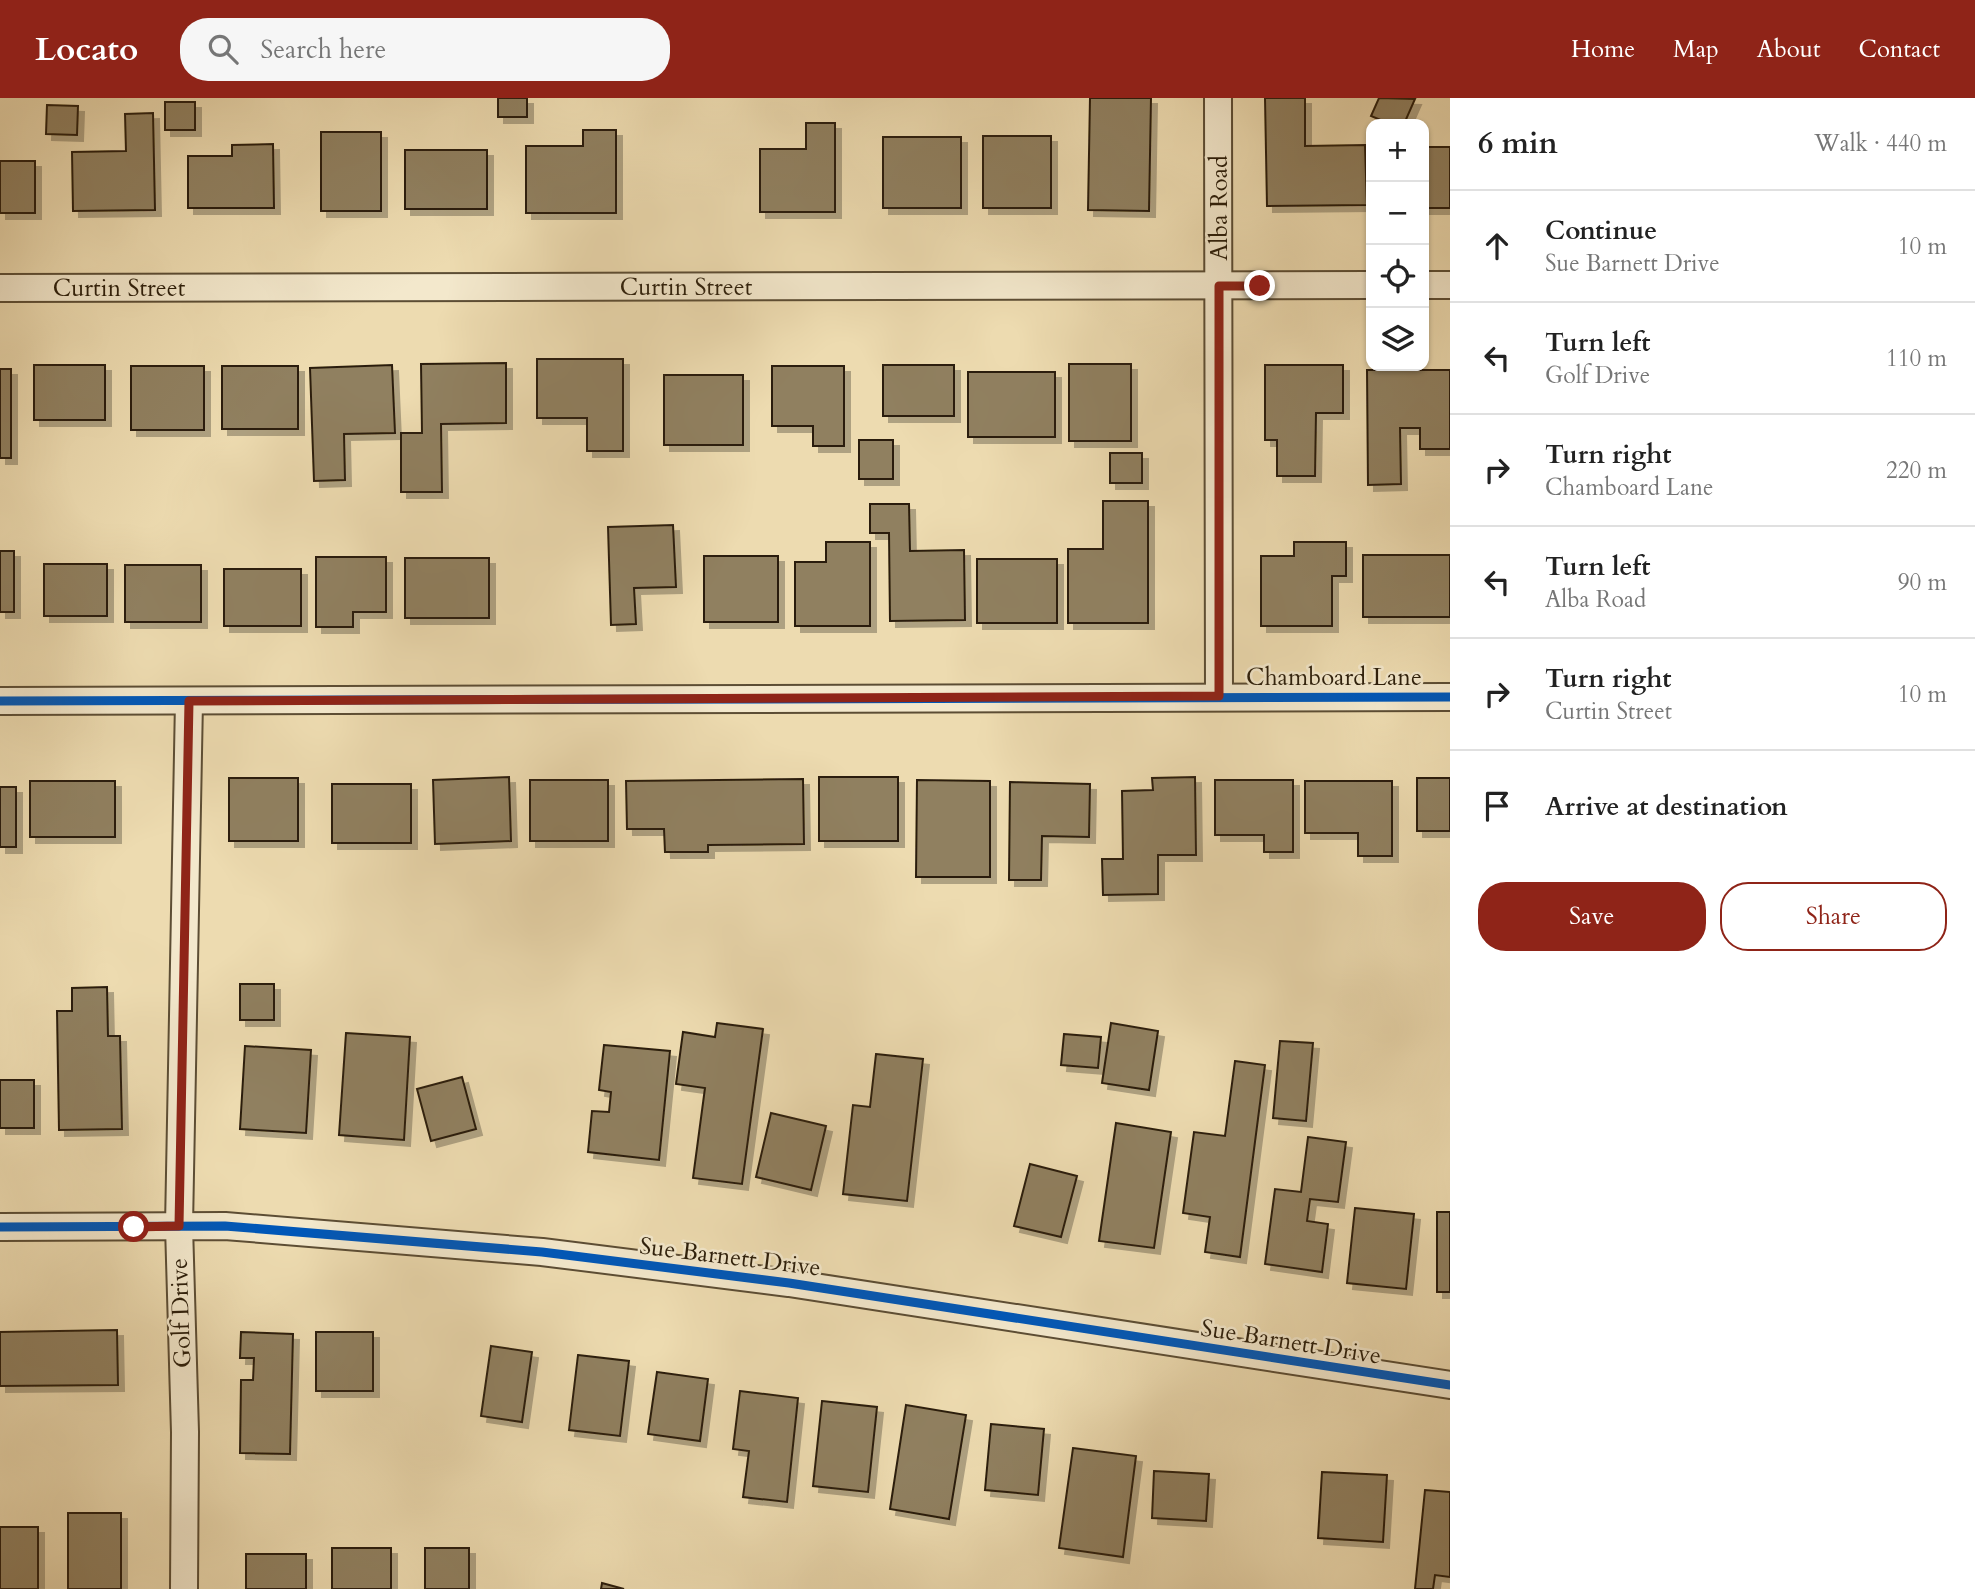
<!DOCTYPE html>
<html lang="en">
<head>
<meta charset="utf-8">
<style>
	:root { --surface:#fff; --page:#f6f6f6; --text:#222; --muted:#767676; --line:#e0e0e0; --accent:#8f2418 }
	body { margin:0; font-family:Cardo,serif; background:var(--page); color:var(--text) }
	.controls { position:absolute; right:21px; top:21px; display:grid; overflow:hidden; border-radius:14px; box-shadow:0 2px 5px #0004 }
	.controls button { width:63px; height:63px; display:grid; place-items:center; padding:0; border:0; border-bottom:2px solid var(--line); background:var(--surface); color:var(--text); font:35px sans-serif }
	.stop { position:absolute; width:21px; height:21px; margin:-16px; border:5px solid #8f2418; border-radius:50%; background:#fff }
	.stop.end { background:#8f2418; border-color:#fff; box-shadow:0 2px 7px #0008 }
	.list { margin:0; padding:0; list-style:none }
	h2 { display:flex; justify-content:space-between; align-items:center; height:91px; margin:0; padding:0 28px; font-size:30px }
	h2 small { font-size:23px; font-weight:400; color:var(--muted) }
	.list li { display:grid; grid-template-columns:46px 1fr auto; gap:21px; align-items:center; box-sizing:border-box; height:112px; padding:0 28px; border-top:2px solid var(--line) }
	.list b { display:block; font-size:26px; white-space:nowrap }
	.list p { margin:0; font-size:23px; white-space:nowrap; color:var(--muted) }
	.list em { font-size:23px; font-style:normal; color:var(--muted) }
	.actions { display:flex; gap:14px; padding:21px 28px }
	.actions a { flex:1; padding:16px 0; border:2px solid var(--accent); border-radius:28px; text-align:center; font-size:24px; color:var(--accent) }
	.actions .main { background:var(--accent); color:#fff }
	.icon { flex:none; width:38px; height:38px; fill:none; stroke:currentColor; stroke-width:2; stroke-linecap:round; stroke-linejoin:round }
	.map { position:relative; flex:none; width:1450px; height:1491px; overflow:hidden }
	header { display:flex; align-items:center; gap:42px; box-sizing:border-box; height:98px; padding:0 35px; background:var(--accent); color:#fff }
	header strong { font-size:33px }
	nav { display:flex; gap:38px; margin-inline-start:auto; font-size:24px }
	.search { width:490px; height:63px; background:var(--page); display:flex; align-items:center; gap:18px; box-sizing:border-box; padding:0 24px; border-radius:28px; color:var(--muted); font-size:26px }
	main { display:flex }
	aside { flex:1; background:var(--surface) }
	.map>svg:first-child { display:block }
	.building { fill:#908060; stroke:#2c1e0a; stroke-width:2; filter:url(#shadow) }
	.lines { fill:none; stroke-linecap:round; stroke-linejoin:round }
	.street-casing { stroke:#5c4d34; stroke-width:30 }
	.street { stroke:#f3e8cc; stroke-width:26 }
	.cycleway-casing { stroke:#f3e8cc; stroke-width:13 }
	.cycleway { stroke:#0057b8; stroke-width:9 }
	.route { stroke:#8f2418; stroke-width:9 }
	.labels { text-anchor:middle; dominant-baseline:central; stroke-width:5; stroke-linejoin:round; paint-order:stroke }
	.street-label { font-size:24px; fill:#2c1e0a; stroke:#f3e8cc }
</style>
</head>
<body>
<header>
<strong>Locato</strong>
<div class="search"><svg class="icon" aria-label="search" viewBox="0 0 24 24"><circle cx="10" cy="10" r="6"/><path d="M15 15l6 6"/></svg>Search here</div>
<nav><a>Home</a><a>Map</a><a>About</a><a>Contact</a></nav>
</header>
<main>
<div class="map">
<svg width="1450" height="1491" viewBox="0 0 1450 1491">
	<defs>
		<filter id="shadow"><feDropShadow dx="6" dy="6" stdDeviation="0" flood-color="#0004"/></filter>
	</defs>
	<rect width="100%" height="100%" fill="#eddbb0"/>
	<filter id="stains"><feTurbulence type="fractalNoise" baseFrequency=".00286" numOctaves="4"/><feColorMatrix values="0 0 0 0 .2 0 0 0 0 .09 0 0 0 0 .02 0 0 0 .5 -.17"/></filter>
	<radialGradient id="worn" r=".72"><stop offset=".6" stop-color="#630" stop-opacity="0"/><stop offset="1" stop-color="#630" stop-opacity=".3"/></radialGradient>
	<g class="building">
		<rect x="498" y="0" width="29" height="19"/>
		<path d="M1090 0H1151L1149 113 1088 112Z"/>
		<path d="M1265 0H1305V48L1365 47 1367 107 1267 108Z"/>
		<path d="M1379 0 1415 1 1404 26H1390L1371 18Z"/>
		<rect x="165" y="4" width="30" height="28"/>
		<path d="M47 7 78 8 77 37 46 36Z"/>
		<path d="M153 15 155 112 73 113 72 54 126 53 125 16Z"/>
		<path d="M806 25H835V114H760V51H806Z"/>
		<path d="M583 32H616V115H526V48H583Z"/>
		<rect x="321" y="34" width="60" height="79"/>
		<rect x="983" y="38" width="68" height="72"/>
		<rect x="883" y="39" width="78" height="71"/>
		<path d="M273 46 274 110H188V58H232V47Z"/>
		<rect x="1424" y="49" width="26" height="61"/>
		<rect x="405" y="52" width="82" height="59"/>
		<rect x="0" y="63" width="35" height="52"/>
		<path d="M537 261H623V353H587V320H537Z"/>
		<path d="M506 265V325L441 326 442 394H401V335H422L421 266Z"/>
		<rect x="1069" y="266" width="62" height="77"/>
		<rect x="34" y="267" width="71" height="55"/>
		<path d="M392 267 395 335 344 336 345 382 314 383 310 270Z"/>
		<rect x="883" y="267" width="71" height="51"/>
		<path d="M1265 267H1343V315H1316L1315 378H1277V342H1265Z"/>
		<rect x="131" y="268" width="73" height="64"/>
		<rect x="222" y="268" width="76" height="63"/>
		<path d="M772 268H844V348H813V328H772Z"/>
		<rect x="0" y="271" width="11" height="89"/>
		<path d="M1367 272H1450V351H1420V330H1400L1401 386 1368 387Z"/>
		<rect x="968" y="274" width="87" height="65"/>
		<rect x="664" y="277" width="79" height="70"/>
		<rect x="859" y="342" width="34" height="39"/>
		<rect x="1110" y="355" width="32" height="30"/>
		<path d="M1103 403H1148V525H1068V451H1103Z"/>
		<path d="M870 406H909L910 453 964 452 965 522 890 523 889 435H870Z"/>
		<path d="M673 427 676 489 634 490 636 526 611 527 608 429Z"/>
		<path d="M826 444H870V528H795V464H826Z"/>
		<path d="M1294 444H1346V478H1332V528H1261V458H1294Z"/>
		<rect x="0" y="453" width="14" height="61"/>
		<rect x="1363" y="457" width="87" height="62"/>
		<rect x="704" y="458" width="74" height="66"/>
		<path d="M316 459H386V514H353V529H316Z"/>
		<rect x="405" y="460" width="84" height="60"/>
		<rect x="977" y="461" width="80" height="64"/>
		<rect x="44" y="466" width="63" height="52"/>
		<rect x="125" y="467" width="76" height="57"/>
		<rect x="224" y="471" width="77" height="57"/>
		<path d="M509 679 511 743 435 746 433 682Z"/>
		<rect x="819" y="679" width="79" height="64"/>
		<path d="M1195 679 1196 757H1158V796L1103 797 1102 761H1123L1122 693 1153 692 1152 680Z"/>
		<rect x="229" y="680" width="69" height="63"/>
		<rect x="1417" y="680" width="33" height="53"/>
		<path d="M803 681 804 746 708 747V754H665L664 731H627L626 683Z"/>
		<rect x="530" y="682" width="78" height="61"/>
		<path d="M917 682 990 683V779H916Z"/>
		<path d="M1215 682H1293V754H1264V737H1215Z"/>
		<rect x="30" y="683" width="85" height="56"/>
		<path d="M1305 683H1392V758H1358V735H1305Z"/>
		<path d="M1010 684 1090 686 1089 739 1042 738 1041 782H1009Z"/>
		<rect x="332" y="686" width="79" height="59"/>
		<rect x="0" y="689" width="16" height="60"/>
		<rect x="240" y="886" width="34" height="36"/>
		<path d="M107 889 108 938H120L122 1031 59 1032 57 913H72V890Z"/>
		<path d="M717 925 763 931 742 1086 693 1080 705 990 676 986 683 934 715 939Z"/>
		<path d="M1111 925 1158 933 1149 992 1102 985Z"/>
		<path d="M346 935 410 939 404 1042 339 1037Z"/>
		<path d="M1064 936 1101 939 1098 970 1061 967Z"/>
		<path d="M1280 943 1313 945 1306 1023 1273 1020Z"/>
		<path d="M604 947 670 953 659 1062 588 1054 592 1013 609 1014 611 994 599 992Z"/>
		<path d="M245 948 311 952 306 1035 240 1031Z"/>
		<path d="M876 956 923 961 907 1103 843 1096 853 1007 870 1009Z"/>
		<path d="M1235 963 1265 967 1240 1159 1205 1154 1210 1119 1183 1115 1194 1034 1225 1038Z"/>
		<path d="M462 979 476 1031 431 1043 417 991Z"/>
		<rect x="0" y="982" width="34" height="48"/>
		<path d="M771 1015 826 1028 811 1092 756 1079Z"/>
		<path d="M1116 1025 1171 1034 1154 1150 1099 1143Z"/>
		<path d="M1308 1039 1346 1044 1338 1104 1310 1101 1307 1123 1328 1126 1322 1174 1265 1166 1275 1091 1301 1094Z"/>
		<path d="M1030 1066 1077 1078 1061 1139 1014 1128Z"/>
		<path d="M1355 1110 1414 1116 1406 1191 1347 1185Z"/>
		<rect x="1437" y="1114" width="13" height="80"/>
		<path d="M117 1232 118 1287 0 1288V1234Z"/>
		<path d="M241 1234 293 1236 290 1356 240 1355 241 1282H253L254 1260H240Z"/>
		<rect x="316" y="1234" width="57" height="59"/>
		<path d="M491 1248 532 1254 522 1324 481 1318Z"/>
		<path d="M578 1257 629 1263 620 1338 569 1332Z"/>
		<path d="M657 1274 708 1281 700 1343 648 1336Z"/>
		<path d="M740 1293 798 1300 787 1404 743 1399 749 1353 733 1351Z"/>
		<path d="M822 1303 877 1309 868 1394 813 1388Z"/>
		<path d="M906 1307 966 1317 949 1421 890 1411Z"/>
		<path d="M991 1326 1044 1331 1038 1397 985 1392Z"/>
		<path d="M1073 1350 1136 1358 1123 1459 1059 1450Z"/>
		<path d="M1154 1373 1209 1376 1206 1423 1152 1420Z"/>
		<path d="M1322 1374 1387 1377 1383 1444 1318 1440Z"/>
		<path d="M1425 1392 1450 1394V1479L1435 1477 1433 1491H1415Z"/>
		<rect x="68" y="1415" width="53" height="76"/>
		<rect x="0" y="1429" width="38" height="62"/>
		<rect x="332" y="1450" width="59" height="41"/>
		<rect x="425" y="1450" width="44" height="41"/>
		<rect x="246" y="1456" width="60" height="35"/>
		<path d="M602 1485 624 1491H601Z"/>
	</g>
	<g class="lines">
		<defs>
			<g id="street">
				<path d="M1218 0 1219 598"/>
				<path d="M1424 187H1450"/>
				<path d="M0 190 1371 187"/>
				<path d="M0 603 1450 599"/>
				<path d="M0 1129 225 1128 542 1154 789 1185 1450 1287"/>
				<path d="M184 1491 185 1334 179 1128 189 603"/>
			</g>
		</defs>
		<use href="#street" class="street-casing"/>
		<use href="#street" class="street"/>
		<defs>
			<g id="cycleway">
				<path d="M0 603 1450 599"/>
				<path d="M0 1129 225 1128 542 1154 789 1185 1450 1287"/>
			</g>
		</defs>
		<use href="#cycleway" class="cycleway-casing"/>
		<use href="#cycleway" class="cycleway"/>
	</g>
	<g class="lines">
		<path class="route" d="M134 1129 179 1128 189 603 1219 598V188H1260"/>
	</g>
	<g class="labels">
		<g class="street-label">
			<text transform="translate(1219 110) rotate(-90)">Alba Road</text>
			<text x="686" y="189">Curtin Street</text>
			<text x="119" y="190">Curtin Street</text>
			<text x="1334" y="579">Chamboard Lane</text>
			<text transform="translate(730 1159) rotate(7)">Sue Barnett Drive</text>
			<text transform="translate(181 1215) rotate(-92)">Golf Drive</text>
			<text transform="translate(1291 1244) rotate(9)">Sue Barnett Drive</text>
		</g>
	</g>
	<rect width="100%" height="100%" filter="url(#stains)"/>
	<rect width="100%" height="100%" fill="url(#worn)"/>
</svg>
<div class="controls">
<button>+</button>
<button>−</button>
<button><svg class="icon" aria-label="locate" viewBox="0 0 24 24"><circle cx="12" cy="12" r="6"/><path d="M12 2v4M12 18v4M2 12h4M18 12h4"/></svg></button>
<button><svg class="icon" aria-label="layers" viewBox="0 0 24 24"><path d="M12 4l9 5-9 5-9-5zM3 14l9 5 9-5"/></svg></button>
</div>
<div class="stop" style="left:134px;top:1129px"></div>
<div class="stop end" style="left:1260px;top:188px"></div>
</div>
<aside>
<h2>6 min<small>Walk · 440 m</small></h2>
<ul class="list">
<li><svg class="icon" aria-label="ahead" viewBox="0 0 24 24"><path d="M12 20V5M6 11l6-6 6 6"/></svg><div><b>Continue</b><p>Sue Barnett Drive</p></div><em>10 m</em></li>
<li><svg class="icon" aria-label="left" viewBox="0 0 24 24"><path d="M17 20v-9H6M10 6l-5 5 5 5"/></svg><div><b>Turn left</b><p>Golf Drive</p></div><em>110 m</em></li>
<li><svg class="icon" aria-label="right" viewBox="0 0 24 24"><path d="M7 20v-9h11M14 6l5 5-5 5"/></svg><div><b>Turn right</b><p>Chamboard Lane</p></div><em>220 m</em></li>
<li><svg class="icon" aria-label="left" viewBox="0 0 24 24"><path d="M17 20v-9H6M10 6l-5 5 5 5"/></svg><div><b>Turn left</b><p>Alba Road</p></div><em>90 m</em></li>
<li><svg class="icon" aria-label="right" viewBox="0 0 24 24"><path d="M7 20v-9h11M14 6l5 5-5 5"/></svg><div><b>Turn right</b><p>Curtin Street</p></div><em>10 m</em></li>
<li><svg class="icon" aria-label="arrive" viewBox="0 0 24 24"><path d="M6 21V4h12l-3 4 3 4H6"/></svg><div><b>Arrive at destination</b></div></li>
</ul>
<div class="actions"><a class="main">Save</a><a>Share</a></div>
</aside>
</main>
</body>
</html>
